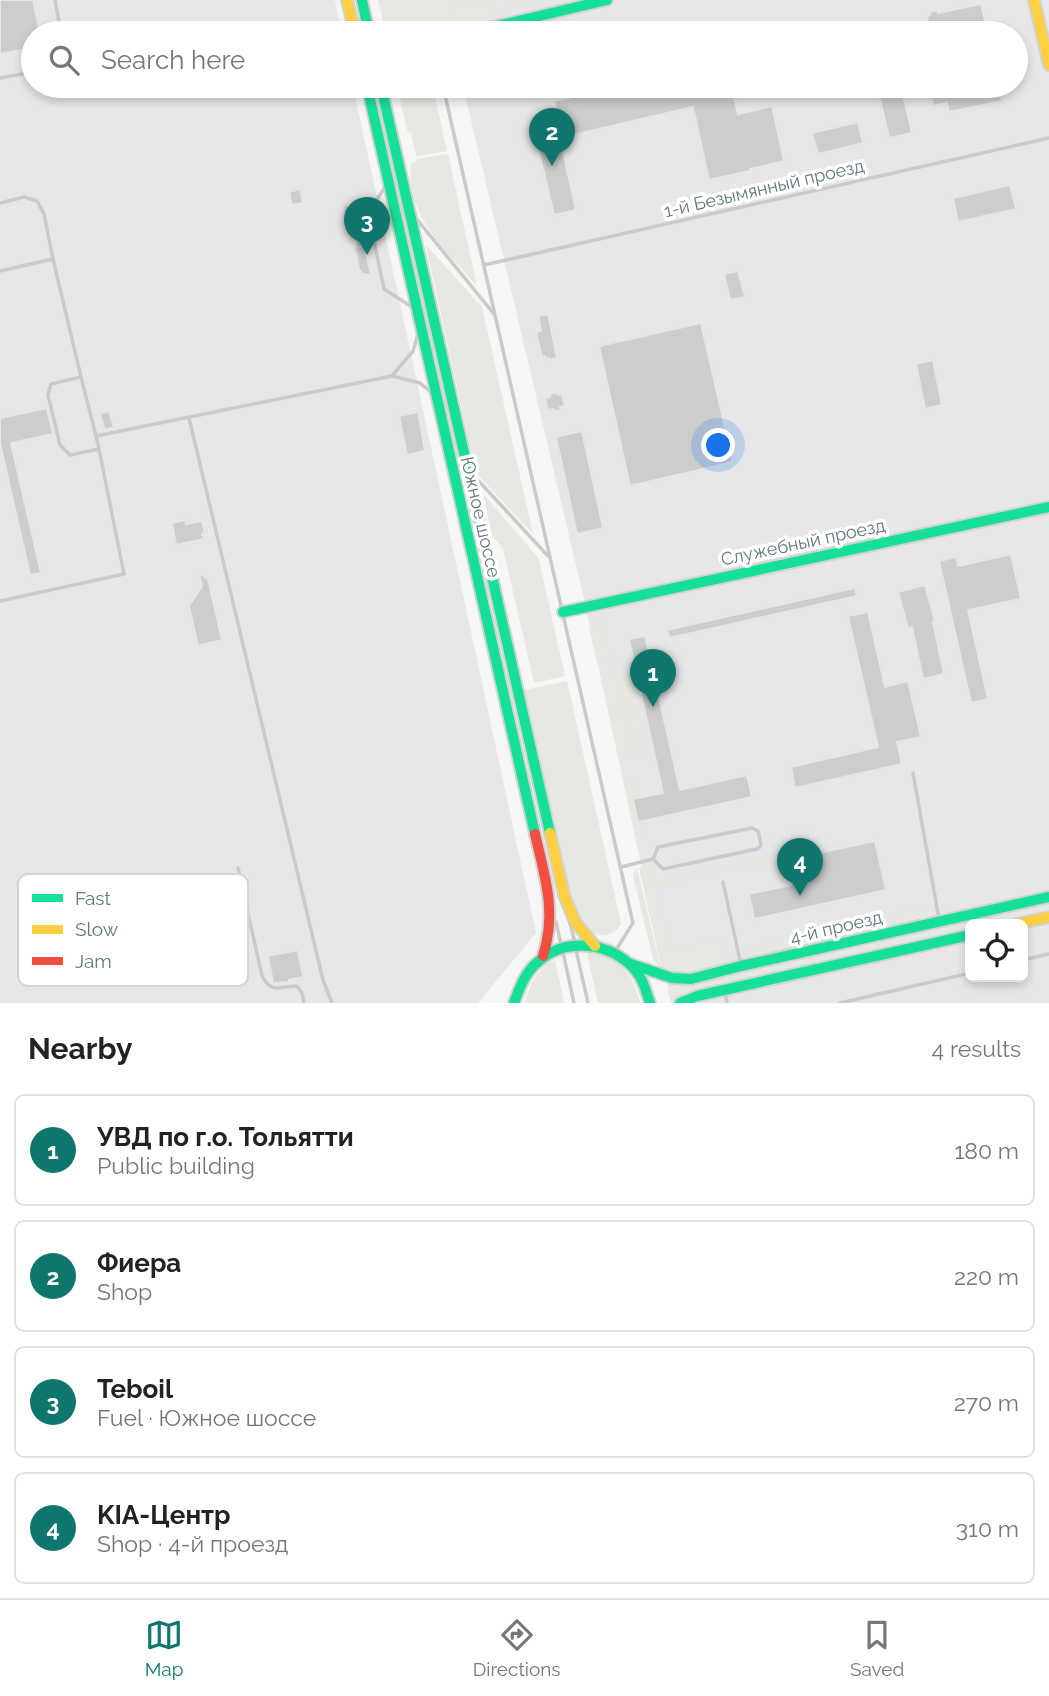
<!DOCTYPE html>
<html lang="en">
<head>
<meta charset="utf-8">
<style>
	:root { --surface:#fff; --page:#f6f6f6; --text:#222; --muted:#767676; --line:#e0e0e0; --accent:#0f766e }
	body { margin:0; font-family:Raleway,sans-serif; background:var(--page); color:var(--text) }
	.controls { position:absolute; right:21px; bottom:21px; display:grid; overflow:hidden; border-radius:10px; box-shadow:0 4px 10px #0003 }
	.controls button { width:63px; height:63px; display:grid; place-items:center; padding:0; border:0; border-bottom:2px solid var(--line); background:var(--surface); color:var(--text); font:35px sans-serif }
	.you { position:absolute; left:719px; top:446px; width:24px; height:24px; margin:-18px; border:5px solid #fff; border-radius:50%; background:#1a73e8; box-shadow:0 0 0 10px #1a73e833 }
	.badge { display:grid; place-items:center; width:46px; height:46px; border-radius:50%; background:var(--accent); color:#fff; font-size:23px; font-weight:700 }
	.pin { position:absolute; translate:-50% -58px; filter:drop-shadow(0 2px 4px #0008) }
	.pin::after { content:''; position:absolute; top:37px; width:24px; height:21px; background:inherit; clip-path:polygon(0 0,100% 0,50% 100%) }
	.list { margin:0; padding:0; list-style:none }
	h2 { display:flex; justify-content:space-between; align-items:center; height:91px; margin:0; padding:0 28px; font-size:30px }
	h2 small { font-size:23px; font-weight:400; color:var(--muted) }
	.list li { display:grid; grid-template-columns:46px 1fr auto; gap:21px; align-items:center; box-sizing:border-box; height:112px; margin:0 14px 14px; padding:0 14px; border:2px solid var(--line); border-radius:10px }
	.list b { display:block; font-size:26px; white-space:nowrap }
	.list p { margin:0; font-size:23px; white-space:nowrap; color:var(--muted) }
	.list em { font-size:23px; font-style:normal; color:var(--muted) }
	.icon { flex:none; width:38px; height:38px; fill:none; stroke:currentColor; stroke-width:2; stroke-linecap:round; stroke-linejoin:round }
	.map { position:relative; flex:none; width:1049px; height:1003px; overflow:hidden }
	.search { position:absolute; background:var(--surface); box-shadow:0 4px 10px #0003; left:21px; right:21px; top:21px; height:77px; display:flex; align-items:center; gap:18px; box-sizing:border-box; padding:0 24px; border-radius:38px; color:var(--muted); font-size:26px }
	.sheet { height:595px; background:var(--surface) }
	nav { display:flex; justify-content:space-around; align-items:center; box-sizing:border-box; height:98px; border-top:2px solid var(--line); background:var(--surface); font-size:19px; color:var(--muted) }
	nav a { display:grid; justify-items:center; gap:4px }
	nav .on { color:var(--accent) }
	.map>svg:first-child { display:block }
	.built { fill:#e6e7e6; fill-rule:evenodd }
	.green { fill:#e6e8e2 }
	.building { fill:#cccece; stroke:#e6e6e5; stroke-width:2 }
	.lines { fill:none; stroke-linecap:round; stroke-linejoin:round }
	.fast-casing { stroke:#d2d3d3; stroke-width:14 }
	.slow-casing { stroke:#d2d3d3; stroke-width:14 }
	.jam-casing { stroke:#d2d3d3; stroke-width:14 }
	.lane { stroke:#c9cbcb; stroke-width:3.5 }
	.fast { stroke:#16e098; stroke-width:10 }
	.slow { stroke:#ffcf43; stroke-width:10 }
	.jam { stroke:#f24e42; stroke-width:10 }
	.labels { text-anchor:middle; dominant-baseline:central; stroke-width:7; stroke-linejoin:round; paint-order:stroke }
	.street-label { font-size:18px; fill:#62787f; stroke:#fff }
	.key { fill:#fff; stroke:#d0d6d9; stroke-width:2 }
	.key-label { font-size:19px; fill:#62787f }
</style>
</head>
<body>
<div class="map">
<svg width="1049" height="1003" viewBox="0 0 1049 1003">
	<rect width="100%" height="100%" fill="#f6f6f5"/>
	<g class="built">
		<path d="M0 0H335L342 33H33V86H353L536 933 478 1003H0Z"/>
		<path d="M443 0H1049V1003H671L584 599 463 86H1016V33H451ZM970 924H1023V977H970Z"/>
	</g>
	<g class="green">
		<path d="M378 0H450L453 9 493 0H554C537 3 518 3 501 9 496 11 492 15 487 17 462 27 412 34 386 33Z"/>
		<path d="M397 86H433L447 151 416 156 411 132 408 133Z"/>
		<path d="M448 154 477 286C445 250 406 216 411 163L417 162 416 159Z"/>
		<path d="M426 245 482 307 533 534 476 473Z"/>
		<path d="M483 494 537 556 539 560 565 676 534 683 503 548 492 535Z"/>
		<path d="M602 621 611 660 597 663 589 627Z"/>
		<path d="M628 668 648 753 637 755 617 670Z"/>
		<path d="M614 671 633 756 619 760 600 674Z"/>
		<path d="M567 681 621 924C612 940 591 938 581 923 578 918 576 912 573 906L525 690Z"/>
		<path d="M633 777 645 833 635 835 623 779Z"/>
		<path d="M770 857 771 861 656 886 671 949 721 939C727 945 731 959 726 967L684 977 662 970 639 868 649 869 655 882Z"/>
		<path d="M637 868 661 969 653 959 633 875 635 870Z"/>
		<path d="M925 904 928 920 745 961 740 950 911 910Z"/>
		<path d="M970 926V933L670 999 668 992Z"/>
		<path d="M587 953C592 953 599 953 604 954 624 962 636 983 640 1003H598Z"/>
		<path d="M555 960 564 1003H525C530 985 537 968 555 960Z"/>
	</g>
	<g class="building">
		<path d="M0 0H33L40 33H33V58L24 60 22 50 0 54Z"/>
		<path d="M981 4 988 33H931L927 16 930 15 929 12 938 10V13Z"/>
		<path d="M622 86H731L738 114 772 106 784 161 750 169V171L709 180 693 107 560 138 576 210 554 215 535 135 561 129 554 101Z"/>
		<path d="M877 86H901L912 133 889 138Z"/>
		<path d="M929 86H999L1002 101 949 112 947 103 933 106Z"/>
		<path d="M858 122 863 143 818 154 812 133Z"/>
		<path d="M1010 185 1016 209 958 222 953 198Z"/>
		<path d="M300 189 303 203 292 205 289 192Z"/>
		<path d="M344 202 366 226 368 234 365 248 371 275 363 274 359 269 356 253H354L357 237 343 221Z"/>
		<path d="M738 271 745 297 730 300 724 274Z"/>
		<path d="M548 314 557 358 549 360V358L546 359 545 356 542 357 536 332 541 331 538 316Z"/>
		<path d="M701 323 733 462 630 486 599 346Z"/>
		<path d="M933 360 942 405 925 409 916 364Z"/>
		<path d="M557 393 558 395 562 394 565 406 560 407 561 410 553 411V409L548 410 545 398 550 397V394Z"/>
		<path d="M47 408 53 434 11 443 41 573 30 575 0 443V418Z"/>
		<path d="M109 411 114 427 105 430 100 414Z"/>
		<path d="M418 412 425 451 407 455 399 416Z"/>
		<path d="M582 431 603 528 577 534 556 437Z"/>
		<path d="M185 520 186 524 202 521 205 533 202 534 204 539 176 545 172 523Z"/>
		<path d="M1011 554 1021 599 968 610 988 699 971 703 939 561 956 557 958 566Z"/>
		<path d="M199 573 208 579 222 640 198 646 189 606 202 586Z"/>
		<path d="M925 585 935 621 933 622 944 674 923 679 912 627 908 628 898 592Z"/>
		<path d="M855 588 857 596 669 638 667 630Z"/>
		<path d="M868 612 885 687 908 681 921 737 897 742 902 764 795 788 791 767 878 747 848 616Z"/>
		<path d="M645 636 680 790 747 775 752 797 638 822 633 799 663 793 629 639Z"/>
		<path d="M875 841 886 890 754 919 749 894 791 885 786 860Z"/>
		<path d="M298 950 303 977 289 980 290 982 273 983 268 956Z"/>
	</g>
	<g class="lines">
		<defs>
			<g id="fast">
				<path d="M362 0 369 33"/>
				<path d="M467 33 607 0"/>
				<path d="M367 86 535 834"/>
				<path d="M381 86 550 833"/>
				<path d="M563 612 1049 507"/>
				<path d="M631 964 672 978 691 979 741 966 1049 897"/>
				<path d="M514 1003C520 987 525 972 539 961 569 934 620 944 640 977 645 985 647 995 650 1003"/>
				<path d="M680 1003 697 996 970 935"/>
			</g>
			<g id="slow">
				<path d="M347 0 355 33"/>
				<path d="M1034 0 1049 65"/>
				<path d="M550 833 564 895 575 922 595 946"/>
				<path d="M1017 924 1049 917"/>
			</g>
			<path id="jam" d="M535 834C545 877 557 912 543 956"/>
		</defs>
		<use href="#fast" class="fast-casing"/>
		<use href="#slow" class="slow-casing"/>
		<use href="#jam" class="jam-casing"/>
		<g class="lane">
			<path d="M55 0 61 33"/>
			<path d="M0 78 33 72"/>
			<path d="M443 86 633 923 616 950"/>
			<path d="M385 187 368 213 384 289 412 307"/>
			<path d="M0 203 24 197 37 201 44 214 53 259"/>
			<path d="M415 217 494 314"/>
			<path d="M484 265 1049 138"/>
			<path d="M0 271 53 259 81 377"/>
			<path d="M392 376 413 351 418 334"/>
			<path d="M189 418 323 980 332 1003"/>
			<path d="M96 436 81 377 51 384 48 395 60 445 70 455 99 449 96 436 392 376 420 383 432 393"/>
			<path d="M475 477 548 556"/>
			<path d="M0 601 124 574 99 449"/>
			<path d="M913 773 939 919"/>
			<path d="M621 867 653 859 658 847 752 828 758 831 761 844 760 847 757 849 663 869 653 859"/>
			<path d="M238 868 262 976C272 995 280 986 297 986L302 993 304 1003"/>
			<path d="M723 882 741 965"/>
			<path d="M556 922 561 945"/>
			<path d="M570 923 575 943"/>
			<path d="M576 950 588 1003"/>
			<path d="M563 952 574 1003"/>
			<path d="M1023 960 1049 954"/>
			<path d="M725 992 727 1003"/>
			<path d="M840 1003 970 973"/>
		</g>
		<use href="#fast" class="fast"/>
		<use href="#slow" class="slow"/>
		<use href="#jam" class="jam"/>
	</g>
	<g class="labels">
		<g class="street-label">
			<text transform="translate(764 188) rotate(-13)">1-й Безымянный проезд</text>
			<text transform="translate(481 517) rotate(77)">Южное шоссе</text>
			<text transform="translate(803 542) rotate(-12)">Служебный проезд</text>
			<text transform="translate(836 927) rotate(-13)">4-й проезд</text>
		</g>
	</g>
	<rect x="18" y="874" width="230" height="112" rx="10" class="key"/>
	<rect x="32" y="894" width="31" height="8" fill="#16e098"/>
	<rect x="32" y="925" width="31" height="9" fill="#ffcf43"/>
	<rect x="32" y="957" width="31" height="8" fill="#f24e42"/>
	<g class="key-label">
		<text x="75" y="905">Fast</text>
		<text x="75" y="936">Slow</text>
		<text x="75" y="968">Jam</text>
	</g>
</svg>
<div class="controls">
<button><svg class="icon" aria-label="locate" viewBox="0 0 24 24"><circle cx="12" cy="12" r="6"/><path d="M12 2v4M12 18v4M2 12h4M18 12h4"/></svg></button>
</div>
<div class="you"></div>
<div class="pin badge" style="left:653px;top:707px">1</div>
<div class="pin badge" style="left:552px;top:166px">2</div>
<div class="pin badge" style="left:367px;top:255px">3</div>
<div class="pin badge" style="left:800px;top:896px">4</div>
<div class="search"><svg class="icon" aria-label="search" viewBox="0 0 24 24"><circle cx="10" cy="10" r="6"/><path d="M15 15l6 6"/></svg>Search here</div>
</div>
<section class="sheet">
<h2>Nearby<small>4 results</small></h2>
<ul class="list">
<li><span class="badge">1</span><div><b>УВД по г.о. Тольятти</b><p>Public building</p></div><em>180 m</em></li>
<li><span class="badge">2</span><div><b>Фиера</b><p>Shop</p></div><em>220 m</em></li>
<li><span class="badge">3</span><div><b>Teboil</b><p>Fuel · Южное шоссе</p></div><em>270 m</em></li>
<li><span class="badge">4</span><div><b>KIA-Центр</b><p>Shop · 4-й проезд</p></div><em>310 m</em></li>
</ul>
</section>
<nav>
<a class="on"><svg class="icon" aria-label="map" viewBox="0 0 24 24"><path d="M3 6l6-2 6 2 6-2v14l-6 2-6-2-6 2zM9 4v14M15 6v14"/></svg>Map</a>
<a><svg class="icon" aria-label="directions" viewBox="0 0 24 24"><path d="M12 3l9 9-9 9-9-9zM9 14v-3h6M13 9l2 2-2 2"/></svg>Directions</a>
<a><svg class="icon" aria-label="saved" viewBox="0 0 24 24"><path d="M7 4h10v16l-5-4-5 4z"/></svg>Saved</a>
</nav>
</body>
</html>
